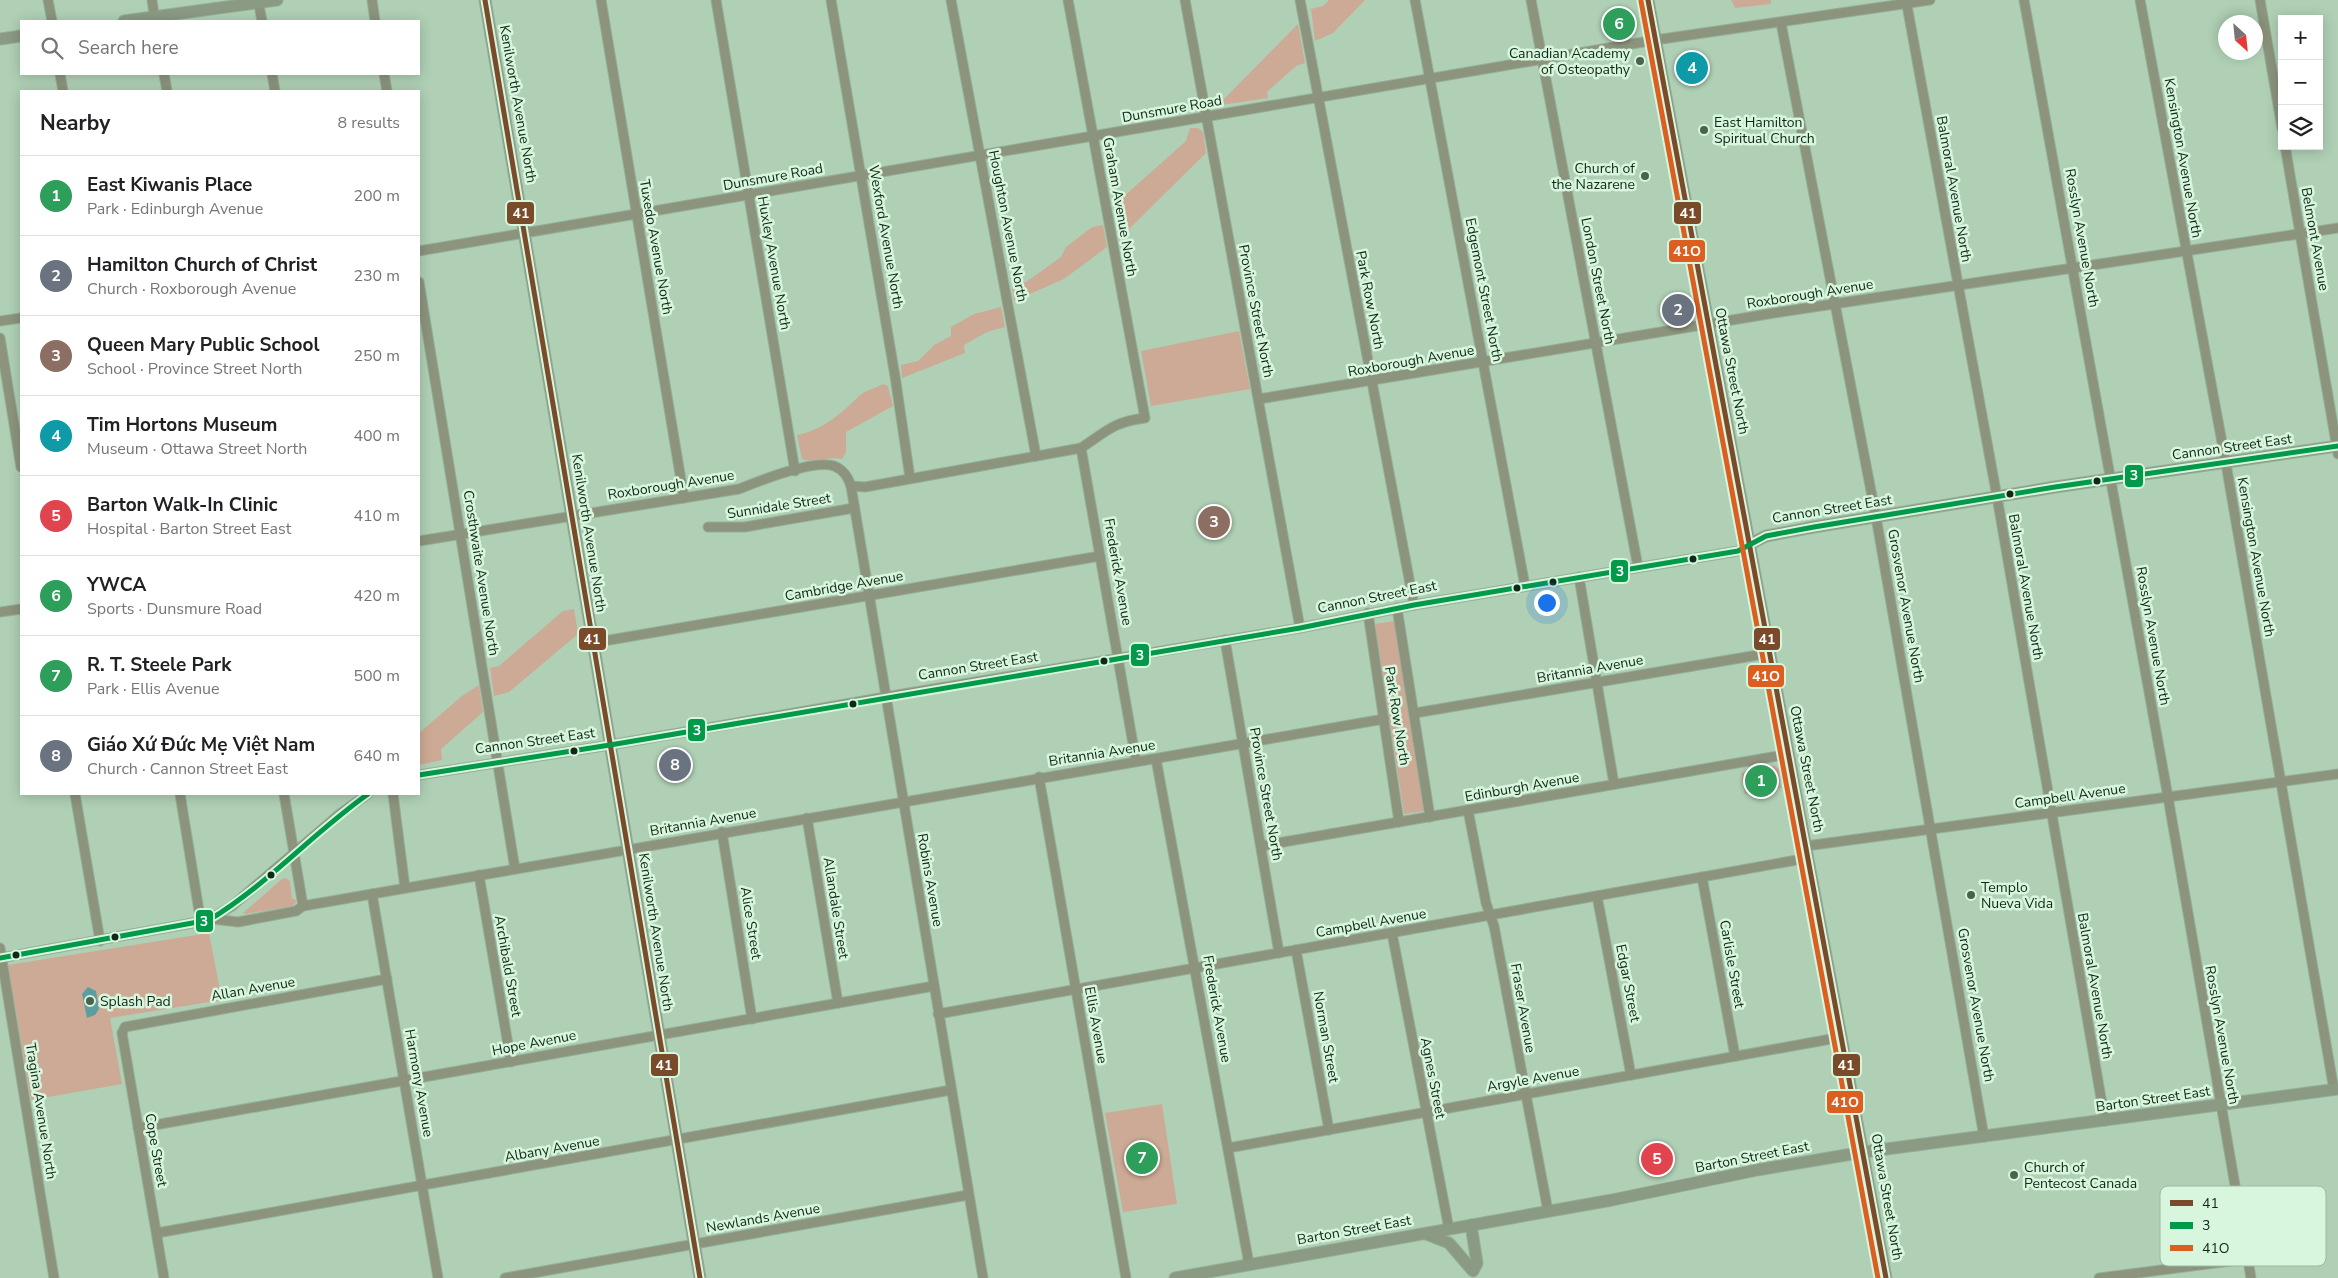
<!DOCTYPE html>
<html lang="en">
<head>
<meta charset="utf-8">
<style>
	:root { --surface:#fff; --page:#f2f2f2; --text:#202124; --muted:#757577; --line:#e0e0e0; --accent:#48634e }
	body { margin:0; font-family:"Nunito Sans",sans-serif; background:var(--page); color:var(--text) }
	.controls { position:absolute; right:15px; top:15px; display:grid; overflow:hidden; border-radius:0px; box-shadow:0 2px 12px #0003 }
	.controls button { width:45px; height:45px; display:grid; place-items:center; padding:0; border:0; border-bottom:1px solid var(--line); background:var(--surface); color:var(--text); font:25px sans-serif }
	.compass { position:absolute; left:2218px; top:15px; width:45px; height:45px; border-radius:50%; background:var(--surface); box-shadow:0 2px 12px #0003; rotate:153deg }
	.you { position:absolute; left:1546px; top:602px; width:18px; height:18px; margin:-12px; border:4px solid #fff; border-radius:50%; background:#1a73e8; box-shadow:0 0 0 8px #1a73e833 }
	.badge { display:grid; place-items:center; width:32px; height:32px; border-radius:50%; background:var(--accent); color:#fff; font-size:16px; font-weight:700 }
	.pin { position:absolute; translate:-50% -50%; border:2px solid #fff; box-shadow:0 1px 5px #0006 }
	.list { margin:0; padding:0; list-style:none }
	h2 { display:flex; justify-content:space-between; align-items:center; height:65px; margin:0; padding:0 20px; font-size:21px }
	h2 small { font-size:16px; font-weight:400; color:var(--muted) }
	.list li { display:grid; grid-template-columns:32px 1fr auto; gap:15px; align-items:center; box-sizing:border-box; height:80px; padding:0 20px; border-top:1px solid var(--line) }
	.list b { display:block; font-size:19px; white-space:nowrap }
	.list p { margin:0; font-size:16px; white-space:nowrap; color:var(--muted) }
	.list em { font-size:16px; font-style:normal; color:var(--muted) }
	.icon { flex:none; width:28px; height:28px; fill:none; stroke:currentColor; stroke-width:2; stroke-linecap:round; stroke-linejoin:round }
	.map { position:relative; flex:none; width:2338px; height:1278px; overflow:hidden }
	.search { position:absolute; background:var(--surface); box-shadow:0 2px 12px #0003; left:20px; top:20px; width:400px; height:55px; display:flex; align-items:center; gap:12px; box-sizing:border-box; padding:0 18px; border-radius:0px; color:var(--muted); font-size:19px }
	.panel { position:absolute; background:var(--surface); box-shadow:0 2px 12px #0003; left:20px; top:90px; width:400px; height:705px; border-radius:0px }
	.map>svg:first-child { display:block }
	.green { fill:#cdaa95 }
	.water { fill:#5c9e9f }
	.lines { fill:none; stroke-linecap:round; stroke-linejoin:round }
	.minor-casing { stroke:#95af9a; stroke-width:11 }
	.major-casing { stroke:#95af9a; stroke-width:13 }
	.minor { stroke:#8c947d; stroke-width:9 }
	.major { stroke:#8a9a83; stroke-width:11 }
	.bus-1-casing { stroke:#d8f6dd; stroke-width:9 }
	.bus-2-casing { stroke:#d8f6dd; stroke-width:9 }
	.bus-3-casing { stroke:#d8f6dd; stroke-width:9 }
	.bus-1 { stroke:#7a4b2a; stroke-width:5 }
	.bus-2 { stroke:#02994b; stroke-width:5 }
	.bus-3 { stroke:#db5f21; stroke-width:5 }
	.poi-dot { fill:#48634e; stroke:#d8f6dd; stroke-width:2 }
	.bus-dot { fill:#102816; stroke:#d8f6dd; stroke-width:2 }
	.labels { text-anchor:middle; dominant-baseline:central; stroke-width:5; stroke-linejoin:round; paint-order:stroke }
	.poi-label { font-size:14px; fill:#102816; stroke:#d8f6dd; text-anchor:start }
	.street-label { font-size:14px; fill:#102816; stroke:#d8f6dd }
	.key { fill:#d8f6dd; stroke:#9cb8a1; stroke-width:1 }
	.key-label { font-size:14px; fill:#102816 }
	.line-badge { stroke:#d8f6dd; stroke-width:2 }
	.badge-label { font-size:14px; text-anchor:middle; font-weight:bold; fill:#fff }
</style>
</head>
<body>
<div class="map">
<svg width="2338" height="1278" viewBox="0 0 2338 1278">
	<rect width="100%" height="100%" fill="#afd0b5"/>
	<g class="green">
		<path d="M1329 0H1365L1333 33 1315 41 1311 9 1323 6Z"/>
		<path d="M1731 0H1771V4L1735 8Z"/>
		<path d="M1298 24 1305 63 1296 66 1267 92 1268 98 1221 105 1220 103Z"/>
		<path d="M1190 128H1198L1203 132 1206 153 1128 230 1118 232 1113 201 1122 198 1186 141Z"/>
		<path d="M1103 225 1107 247 1064 279 1014 301 1012 286 1026 282 1061 257 1066 247 1092 227Z"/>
		<path d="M1001 307 1005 327 987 332 964 345 965 353 902 378 901 365 918 361 934 345 951 336V327L974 314Z"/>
		<path d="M1239 331 1250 389 1151 406 1141 351Z"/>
		<path d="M883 384 888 386 893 406 846 432V452L842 459C829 456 813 464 802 459L797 435C821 431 842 413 859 396 864 391 876 388 883 384Z"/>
		<path d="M574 609 578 634 509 692 494 696 490 668 499 666 563 611Z"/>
		<path d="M1395 621 1424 811 1404 814 1375 624Z"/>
		<path d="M479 685 483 712 441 749 442 760 419 765V733L462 696Z"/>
		<path d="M1774 766 1780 769 1779 775 1781 788 1745 794 1741 773Z"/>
		<path d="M285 878 290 881 292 899H295L296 902 293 906 245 914 243 913 282 879Z"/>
		<path d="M209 933 222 1000 110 1018 122 1084 31 1100 8 965Z"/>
		<path d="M1162 1104 1177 1204 1123 1212 1105 1113Z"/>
	</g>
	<path class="water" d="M88 987 96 991 99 1009 95 1015 87 1018 82 994Z"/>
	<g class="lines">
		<defs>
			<g id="minor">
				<path d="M48 0 52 21"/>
				<path d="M152 0 155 21"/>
				<path d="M258 0 262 21"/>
				<path d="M372 0 375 21"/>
				<path d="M601 0 684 498"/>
				<path d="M716 0 795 471"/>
				<path d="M831 0 895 376 910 478"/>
				<path d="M951 0 1036 456"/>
				<path d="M1185 0 1300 628"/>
				<path d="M1300 0 1414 605"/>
				<path d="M1415 0 1525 586"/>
				<path d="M1531 0 1638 567"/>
				<path d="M1906 0 1997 497 2105 1121"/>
				<path d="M2024 0 2168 797 2251 1278"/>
				<path d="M2140 0 2226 464 2334 1090"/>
				<path d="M2260 0 2282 128"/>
				<path d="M1781 23 1876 517 1984 1137"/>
				<path d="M60 74 63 91"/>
				<path d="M164 74 167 91"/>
				<path d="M272 74 275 91"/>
				<path d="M384 74 387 91"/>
				<path d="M2285 146 2338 454"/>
				<path d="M419 251 1655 40 1930 0"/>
				<path d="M419 282 515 869"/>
				<path d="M0 321 21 318"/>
				<path d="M0 338 21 467"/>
				<path d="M1259 399 1774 313 2338 228"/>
				<path d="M1081 448 1136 761"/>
				<path d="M851 486 983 1278"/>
				<path d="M708 527H745L854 508"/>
				<path d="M419 541 739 489C759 481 814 459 834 466 844 470 848 477 851 486L865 487 1081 448C1107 431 1113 422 1145 418L1068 0"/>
				<path d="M1579 577 1614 784"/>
				<path d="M1397 608 1430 817"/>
				<path d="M0 612 21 609"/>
				<path d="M1368 613 1399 822"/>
				<path d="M1225 640 1279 953"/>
				<path d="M592 643 1100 556"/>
				<path d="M1415 713 1770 653"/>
				<path d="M1156 759 1249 1264"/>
				<path d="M419 775 610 745 897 695 1300 628 1414 605 1738 551 1750 544"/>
				<path d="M1039 777 1126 1278"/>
				<path d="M75 794 100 941"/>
				<path d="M180 794 201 923"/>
				<path d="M284 794 303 906"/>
				<path d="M393 794 405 888"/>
				<path d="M1468 810 1486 903 1494 926 1548 1211"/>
				<path d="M807 818 838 1003"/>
				<path d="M722 832 752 1019"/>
				<path d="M1261 846 1789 754"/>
				<path d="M1806 846 2338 774"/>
				<path d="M479 875 511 1062"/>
				<path d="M1702 877 1735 1056"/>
				<path d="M372 894 438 1278"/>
				<path d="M1597 896 1631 1075"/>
				<path d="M213 919 238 922 296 911 303 906 372 894 1384 719"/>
				<path d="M1392 933 1449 1229"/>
				<path d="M0 948 54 1278"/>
				<path d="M1296 950 1329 1130"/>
				<path d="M0 958 209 920 232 906 341 813 368 794"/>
				<path d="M938 1014 1808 858"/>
				<path d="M138 1128 934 986"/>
				<path d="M1228 1148 1842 1037"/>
				<path d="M157 1233 951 1090"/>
				<path d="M164 1278 122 1033 125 1027 387 979"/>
				<path d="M505 1278 968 1195"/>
				<path d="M2099 1278 2247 1259"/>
			</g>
			<g id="major">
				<path d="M485 0 700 1278"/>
				<path d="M1648 0 1886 1278"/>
				<path d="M124 21 277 0"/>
				<path d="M0 39 21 36"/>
				<path d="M1750 544 1766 536 1814 527 2055 487 2338 446"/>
				<path d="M1426 1234 1449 1243 1473 1271 1477 1263 1471 1225"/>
				<path d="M1175 1278 1612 1200 1757 1170 1864 1152 2338 1089"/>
			</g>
		</defs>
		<use href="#minor" class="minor-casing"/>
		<use href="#major" class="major-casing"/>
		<use href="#minor" class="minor"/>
		<use href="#major" class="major"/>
		<defs>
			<g id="bus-1">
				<path d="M485 0 700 1278"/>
				<path d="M1648 0 1886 1278"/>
			</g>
			<g id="bus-2">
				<path d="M419 775 610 745 1300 628 1414 605 1738 551 1766 536 1814 527 2055 487 2338 446"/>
				<path d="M0 958 209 920C267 885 313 833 368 794"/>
			</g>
			<path id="bus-3" d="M1641 1 1878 1278"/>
		</defs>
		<use href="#bus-1" class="bus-1-casing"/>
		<use href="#bus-2" class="bus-2-casing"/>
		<use href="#bus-3" class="bus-3-casing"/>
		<use href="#bus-1" class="bus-1"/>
		<use href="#bus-2" class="bus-2"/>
		<use href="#bus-3" class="bus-3"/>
	</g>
	<g class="poi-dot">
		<circle cx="1640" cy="61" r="5"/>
		<circle cx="1704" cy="130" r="5"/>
		<circle cx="1645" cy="176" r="5"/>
		<circle cx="1971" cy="895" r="5"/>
		<circle cx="90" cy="1001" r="5"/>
		<circle cx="2014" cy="1175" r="5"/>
	</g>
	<g class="bus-dot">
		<circle cx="2097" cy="481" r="4.5"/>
		<circle cx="2010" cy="494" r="4.5"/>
		<circle cx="1693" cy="559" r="4.5"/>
		<circle cx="1553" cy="582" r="4.5"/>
		<circle cx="1517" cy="588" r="4.5"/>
		<circle cx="1104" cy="661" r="4.5"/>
		<circle cx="853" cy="704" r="4.5"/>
		<circle cx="574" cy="751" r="4.5"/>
		<circle cx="271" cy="875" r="4.5"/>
		<circle cx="115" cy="937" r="4.5"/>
		<circle cx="16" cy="955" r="4.5"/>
	</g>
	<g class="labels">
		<g class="poi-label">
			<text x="1630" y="53" text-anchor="end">Canadian Academy<tspan x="1630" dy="16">of Osteopathy</tspan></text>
			<text x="1714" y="122">East Hamilton<tspan x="1714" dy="16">Spiritual Church</tspan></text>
			<text x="1635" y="168" text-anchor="end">Church of<tspan x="1635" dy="16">the Nazarene</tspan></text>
			<text x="1981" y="887">Templo<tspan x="1981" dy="16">Nueva Vida</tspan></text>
			<text x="100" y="1001">Splash Pad</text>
			<text x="2024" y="1167">Church of<tspan x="2024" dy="16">Pentecost Canada</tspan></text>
		</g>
		<g class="street-label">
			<text transform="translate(518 104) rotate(80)">Kenilworth Avenue North</text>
			<text transform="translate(1172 109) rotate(-10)">Dunsmure Road</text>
			<text transform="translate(2183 158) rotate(80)">Kensington Avenue North</text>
			<text transform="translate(773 177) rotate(-10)">Dunsmure Road</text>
			<text transform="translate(1954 189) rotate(80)">Balmoral Avenue North</text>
			<text transform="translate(1120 207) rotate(80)">Graham Avenue North</text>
			<text transform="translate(1008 226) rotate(79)">Houghton Avenue North</text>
			<text transform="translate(886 237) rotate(80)">Wexford Avenue North</text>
			<text transform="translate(2082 238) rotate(80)">Rosslyn Avenue North</text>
			<text transform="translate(2315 239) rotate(80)">Belmont Avenue</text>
			<text transform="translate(656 247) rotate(80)">Tuxedo Avenue North</text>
			<text transform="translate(774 263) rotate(80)">Huxley Avenue North</text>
			<text transform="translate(1598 281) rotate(79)">London Street North</text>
			<text transform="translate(1484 290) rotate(79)">Edgemont Street North</text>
			<text transform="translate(1810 294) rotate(-9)">Roxborough Avenue</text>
			<text transform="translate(1370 300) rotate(79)">Park Row North</text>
			<text transform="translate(1256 311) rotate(79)">Province Street North</text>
			<text transform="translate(1411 361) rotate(-10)">Roxborough Avenue</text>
			<text transform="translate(1732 371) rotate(79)">Ottawa Street North</text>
			<text transform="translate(2232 447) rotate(-8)">Cannon Street East</text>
			<text transform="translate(671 485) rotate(-9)">Roxborough Avenue</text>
			<text transform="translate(779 506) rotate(-9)">Sunnidale Street</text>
			<text transform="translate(1832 509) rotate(-9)">Cannon Street East</text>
			<text transform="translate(589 533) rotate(81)">Kenilworth Avenue North</text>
			<text transform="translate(2256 557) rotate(80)">Kensington Avenue North</text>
			<text transform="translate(1118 572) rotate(80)">Frederick Avenue</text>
			<text transform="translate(481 573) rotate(81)">Crosthwaite Avenue North</text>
			<text transform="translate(844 586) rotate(-10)">Cambridge Avenue</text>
			<text transform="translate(2026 587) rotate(80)">Balmoral Avenue North</text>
			<text transform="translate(1377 597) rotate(-11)">Cannon Street East</text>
			<text transform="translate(1906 606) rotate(80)">Grosvenor Avenue North</text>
			<text transform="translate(2153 636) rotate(80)">Rosslyn Avenue North</text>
			<text transform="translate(978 666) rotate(-9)">Cannon Street East</text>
			<text transform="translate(1590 669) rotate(-10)">Britannia Avenue</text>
			<text transform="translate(1397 716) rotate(81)">Park Row North</text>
			<text transform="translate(535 741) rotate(-8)">Cannon Street East</text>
			<text transform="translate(1102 753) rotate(-9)">Britannia Avenue</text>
			<text transform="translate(1807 769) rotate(79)">Ottawa Street North</text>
			<text transform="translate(1522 787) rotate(-10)">Edinburgh Avenue</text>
			<text transform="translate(1266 794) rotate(80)">Province Street North</text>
			<text transform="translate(2070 796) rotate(-8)">Campbell Avenue</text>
			<text transform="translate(703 822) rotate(-10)">Britannia Avenue</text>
			<text transform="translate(930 880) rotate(80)">Robins Avenue</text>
			<text transform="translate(836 908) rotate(81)">Allandale Street</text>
			<text transform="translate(751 923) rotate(81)">Alice Street</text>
			<text transform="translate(1371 923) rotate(-10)">Campbell Avenue</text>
			<text transform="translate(656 932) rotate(81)">Kenilworth Avenue North</text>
			<text transform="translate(1732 964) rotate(80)">Carlisle Street</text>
			<text transform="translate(508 966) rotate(80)">Archibald Street</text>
			<text transform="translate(1628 983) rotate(79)">Edgar Street</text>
			<text transform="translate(2095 986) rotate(80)">Balmoral Avenue North</text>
			<text transform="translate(253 989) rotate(-10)">Allan Avenue</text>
			<text transform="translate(1976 1005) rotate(80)">Grosvenor Avenue North</text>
			<text transform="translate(1523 1008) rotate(80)">Fraser Avenue</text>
			<text transform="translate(1217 1009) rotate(80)">Frederick Avenue</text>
			<text transform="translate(1096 1025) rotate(80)">Ellis Avenue</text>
			<text transform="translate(2222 1035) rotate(80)">Rosslyn Avenue North</text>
			<text transform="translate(1326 1037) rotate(80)">Norman Street</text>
			<text transform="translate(534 1043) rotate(-11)">Hope Avenue</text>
			<text transform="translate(1433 1078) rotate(79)">Agnes Street</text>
			<text transform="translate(1533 1079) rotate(-10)">Argyle Avenue</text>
			<text transform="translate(419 1083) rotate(80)">Harmony Avenue</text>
			<text transform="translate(2153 1099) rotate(-8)">Barton Street East</text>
			<text transform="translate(41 1111) rotate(81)">Tragina Avenue North</text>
			<text transform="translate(552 1149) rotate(-10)">Albany Avenue</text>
			<text transform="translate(156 1150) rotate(80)">Cope Street</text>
			<text transform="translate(1752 1157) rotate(-11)">Barton Street East</text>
			<text transform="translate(1887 1197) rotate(80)">Ottawa Street North</text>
			<text transform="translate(763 1218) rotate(-10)">Newlands Avenue</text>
			<text transform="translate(1354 1230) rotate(-10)">Barton Street East</text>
		</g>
	</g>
	<rect x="2160" y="1186" width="166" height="80" rx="8" class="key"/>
	<rect x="2170" y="1200" width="23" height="6" fill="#7a4b2a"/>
	<rect x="2170" y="1222" width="23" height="7" fill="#02994b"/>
	<rect x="2170" y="1245" width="23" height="6" fill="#db5f21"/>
	<g class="key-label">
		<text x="2202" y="1208">41</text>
		<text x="2202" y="1230">3</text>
		<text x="2202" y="1253">41O</text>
	</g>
	<g class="line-badge">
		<rect x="506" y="201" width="29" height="24" rx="5" fill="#7a4b2a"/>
		<rect x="1673" y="201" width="29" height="24" rx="5" fill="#7a4b2a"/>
		<rect x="1668" y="239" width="38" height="24" rx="5" fill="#db5f21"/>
		<rect x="2124" y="464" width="20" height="24" rx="5" fill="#02994b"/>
		<rect x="1610" y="559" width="19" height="24" rx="5" fill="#02994b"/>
		<rect x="578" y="627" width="29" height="24" rx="5" fill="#7a4b2a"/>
		<rect x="1753" y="627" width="28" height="24" rx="5" fill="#7a4b2a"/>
		<rect x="1130" y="643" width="20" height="24" rx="5" fill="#02994b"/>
		<rect x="1747" y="664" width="38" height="24" rx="5" fill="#db5f21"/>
		<rect x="687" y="718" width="19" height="24" rx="5" fill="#02994b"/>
		<rect x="195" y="909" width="19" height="24" rx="5" fill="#02994b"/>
		<rect x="650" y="1053" width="29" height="24" rx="5" fill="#7a4b2a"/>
		<rect x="1832" y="1053" width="29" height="24" rx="5" fill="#7a4b2a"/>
		<rect x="1826" y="1090" width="38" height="24" rx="5" fill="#db5f21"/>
	</g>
	<g class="badge-label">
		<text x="521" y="218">41</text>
		<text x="1688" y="218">41</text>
		<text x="1687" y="256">41O</text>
		<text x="2134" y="480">3</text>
		<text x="1620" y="576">3</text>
		<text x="592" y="644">41</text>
		<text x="1767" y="644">41</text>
		<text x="1140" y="660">3</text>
		<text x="1766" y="681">41O</text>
		<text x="697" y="735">3</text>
		<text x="204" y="926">3</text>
		<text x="664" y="1070">41</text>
		<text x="1846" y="1070">41</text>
		<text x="1845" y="1107">41O</text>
	</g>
</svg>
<div class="controls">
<button>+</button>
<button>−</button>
<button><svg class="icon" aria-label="layers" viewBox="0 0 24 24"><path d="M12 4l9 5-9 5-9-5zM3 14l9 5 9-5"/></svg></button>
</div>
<svg class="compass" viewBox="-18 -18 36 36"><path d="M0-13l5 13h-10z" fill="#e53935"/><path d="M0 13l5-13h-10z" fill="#757577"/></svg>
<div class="you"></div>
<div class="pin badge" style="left:1761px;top:781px;background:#2e9e5b">1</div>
<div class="pin badge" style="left:1678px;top:310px;background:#6b7280">2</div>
<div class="pin badge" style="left:1214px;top:522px;background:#8d6e63">3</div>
<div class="pin badge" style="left:1692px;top:68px;background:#0f9aa8">4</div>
<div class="pin badge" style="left:1657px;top:1159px;background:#e0444e">5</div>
<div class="pin badge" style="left:1619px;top:24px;background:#2e9e5b">6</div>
<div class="pin badge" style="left:1142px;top:1158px;background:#2e9e5b">7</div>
<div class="pin badge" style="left:675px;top:765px;background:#6b7280">8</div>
<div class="search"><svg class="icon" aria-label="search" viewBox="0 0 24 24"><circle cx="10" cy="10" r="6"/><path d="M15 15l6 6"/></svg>Search here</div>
<section class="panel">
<h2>Nearby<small>8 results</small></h2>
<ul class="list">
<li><span class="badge" style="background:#2e9e5b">1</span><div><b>East Kiwanis Place</b><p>Park · Edinburgh Avenue</p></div><em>200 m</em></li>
<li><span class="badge" style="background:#6b7280">2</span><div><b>Hamilton Church of Christ</b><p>Church · Roxborough Avenue</p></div><em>230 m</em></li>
<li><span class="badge" style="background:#8d6e63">3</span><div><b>Queen Mary Public School</b><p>School · Province Street North</p></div><em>250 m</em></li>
<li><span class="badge" style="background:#0f9aa8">4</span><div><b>Tim Hortons Museum</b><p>Museum · Ottawa Street North</p></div><em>400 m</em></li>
<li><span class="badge" style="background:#e0444e">5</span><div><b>Barton Walk-In Clinic</b><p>Hospital · Barton Street East</p></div><em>410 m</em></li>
<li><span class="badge" style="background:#2e9e5b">6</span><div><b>YWCA</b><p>Sports · Dunsmure Road</p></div><em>420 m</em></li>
<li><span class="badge" style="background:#2e9e5b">7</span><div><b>R. T. Steele Park</b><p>Park · Ellis Avenue</p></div><em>500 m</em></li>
<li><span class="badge" style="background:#6b7280">8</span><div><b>Giáo Xứ Đức Mẹ Việt Nam</b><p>Church · Cannon Street East</p></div><em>640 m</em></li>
</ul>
</section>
</div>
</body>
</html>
